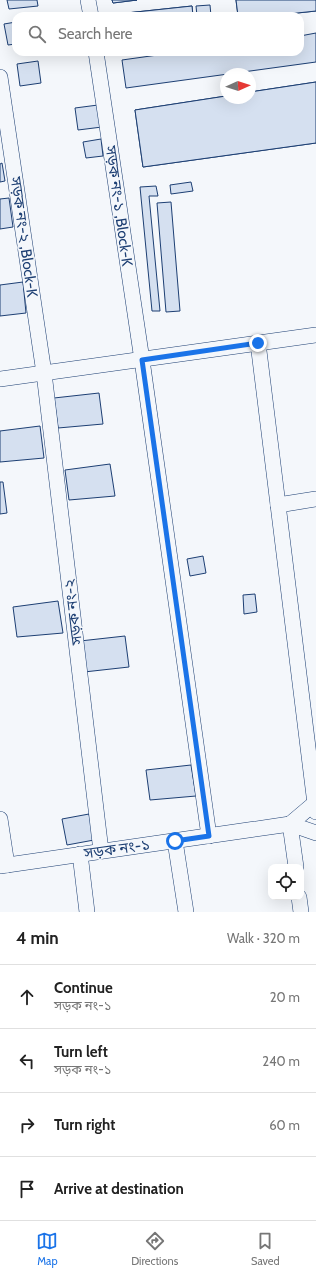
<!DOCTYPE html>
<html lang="en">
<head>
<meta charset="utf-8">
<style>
	:root { --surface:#fff; --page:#f6f6f6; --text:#222; --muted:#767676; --line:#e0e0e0; --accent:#1a73e8 }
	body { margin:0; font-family:Cabin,"Noto Sans Bengali",sans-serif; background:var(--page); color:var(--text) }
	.controls { position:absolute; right:12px; bottom:12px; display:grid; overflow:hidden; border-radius:8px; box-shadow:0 4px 16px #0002 }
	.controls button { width:36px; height:36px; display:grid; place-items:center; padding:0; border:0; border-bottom:1px solid var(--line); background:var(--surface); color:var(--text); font:20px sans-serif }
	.compass { position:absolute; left:220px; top:68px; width:36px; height:36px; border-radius:50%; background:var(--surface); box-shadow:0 4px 16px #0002; rotate:87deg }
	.stop { position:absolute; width:12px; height:12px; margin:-9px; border:3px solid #1a73e8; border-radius:50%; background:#fff }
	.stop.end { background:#1a73e8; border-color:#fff; box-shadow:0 1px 4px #0008 }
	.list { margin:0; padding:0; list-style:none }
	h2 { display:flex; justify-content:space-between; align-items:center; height:52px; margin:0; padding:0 16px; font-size:17px }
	h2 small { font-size:13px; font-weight:400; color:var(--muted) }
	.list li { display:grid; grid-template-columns:26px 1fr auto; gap:12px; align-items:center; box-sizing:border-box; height:64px; padding:0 16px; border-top:1px solid var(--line) }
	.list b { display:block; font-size:15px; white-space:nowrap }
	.list p { margin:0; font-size:13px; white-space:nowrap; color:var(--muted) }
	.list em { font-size:13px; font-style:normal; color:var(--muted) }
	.icon { flex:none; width:22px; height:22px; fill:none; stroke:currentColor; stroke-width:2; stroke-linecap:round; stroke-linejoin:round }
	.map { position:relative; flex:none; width:316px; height:912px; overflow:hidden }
	.search { position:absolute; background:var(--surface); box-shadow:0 4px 16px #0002; left:12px; right:12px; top:12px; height:44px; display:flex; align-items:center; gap:10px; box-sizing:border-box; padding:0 14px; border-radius:12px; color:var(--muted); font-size:15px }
	.sheet { height:308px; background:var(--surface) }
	nav { display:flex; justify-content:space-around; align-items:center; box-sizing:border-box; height:56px; border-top:1px solid var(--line); background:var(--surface); font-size:11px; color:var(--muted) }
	nav a { display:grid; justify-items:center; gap:2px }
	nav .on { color:var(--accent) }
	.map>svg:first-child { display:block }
	.building { fill:#d5e0f0; stroke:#1d3f73 }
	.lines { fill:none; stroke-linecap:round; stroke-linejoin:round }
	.minor-casing { stroke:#1d3f73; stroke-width:16 }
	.minor { stroke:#f4f7fb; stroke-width:15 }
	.route { stroke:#1a73e8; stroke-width:5 }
	.labels { text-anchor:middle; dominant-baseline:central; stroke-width:3; stroke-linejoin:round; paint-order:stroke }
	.street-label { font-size:15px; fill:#1d3f73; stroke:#f4f7fb }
</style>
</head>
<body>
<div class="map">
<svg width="316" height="912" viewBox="0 0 316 912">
	<rect width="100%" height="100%" fill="#f4f7fb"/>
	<g class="building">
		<path d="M7 0H37L38 6 9 9Z"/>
		<path d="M112 0H137L113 3Z"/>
		<path d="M112 0H137L113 3Z"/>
		<path d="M236 0H316V11L269 16H238Z"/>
		<path d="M236 0H316V11L269 16H238Z"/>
		<path d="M210 5 211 16H197L196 6Z"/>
		<path d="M192 6 193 16H117V14Z"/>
		<path d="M192 6 193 16H117V14Z"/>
		<path d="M16 22V44L8 45 4 24Z"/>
		<path d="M316 33V62L126 88 122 60 179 52H300V36Z"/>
		<path d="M38 61 41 83 20 86 17 64Z"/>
		<path d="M316 82V143L143 167 135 110 226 96V98H250V92Z"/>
		<path d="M316 82V143L143 167 135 110 226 96V98H250V92Z"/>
		<path d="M98 105 102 127 78 130 75 108Z"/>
		<path d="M101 139 103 156 86 158 83 142Z"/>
		<path d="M2 163 5 181 0 182V164Z"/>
		<path d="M191 182 193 191 171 194 170 185Z"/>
		<path d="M156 186 158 196H149L160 311H152L140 187Z"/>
		<path d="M9 198 13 227 0 229V199Z"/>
		<path d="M171 202 180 311 166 312 157 203Z"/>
		<path d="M23 282 26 313 0 316V285Z"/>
		<path d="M99 393 103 424 58 428 54 398Z"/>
		<path d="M40 426 44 458 0 462V431Z"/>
		<path d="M110 464 115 496 69 500 65 470Z"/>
		<path d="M0 482H3L7 513 0 514Z"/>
		<path d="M203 556 206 573 190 576 187 559Z"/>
		<path d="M255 594 257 612 244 614 243 595Z"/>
		<path d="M58 601 63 633 17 637 13 607Z"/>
		<path d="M125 636 129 667 84 672 80 641Z"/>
		<path d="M191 765 196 796 150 800 146 770Z"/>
		<path d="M89 814 94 840 67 845 62 819Z"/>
	</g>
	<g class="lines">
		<defs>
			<g id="minor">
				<path d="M88 0 91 16"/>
				<path d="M96 52 142 360 209 836"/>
				<path d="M0 77 44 373 101 851"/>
				<path d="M258 343 316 812"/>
				<path d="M0 379 316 335"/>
				<path d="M278 505 316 499"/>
				<path d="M0 819 7 865"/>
				<path d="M290 824 296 867"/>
				<path d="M290 824 316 802"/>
				<path d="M175 841 186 912"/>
				<path d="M80 854 87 912"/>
				<path d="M0 866 290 824 316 833"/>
				<path d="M299 897 301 912"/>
			</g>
		</defs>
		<use href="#minor" class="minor-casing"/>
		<use href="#minor" class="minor"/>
	</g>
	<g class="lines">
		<path class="route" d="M175 841 209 836 142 360 258 343"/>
	</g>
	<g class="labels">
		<g class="street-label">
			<text transform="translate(119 206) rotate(82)">সড়ক নং-১ ,Block-K</text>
			<text transform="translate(24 237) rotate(82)">সড়ক নং-২ ,Block-K</text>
			<text transform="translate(73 612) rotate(-97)">সড়ক নং-২</text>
			<text transform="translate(117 849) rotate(-8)">সড়ক নং-১</text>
		</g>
	</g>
</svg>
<div class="controls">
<button><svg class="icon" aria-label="locate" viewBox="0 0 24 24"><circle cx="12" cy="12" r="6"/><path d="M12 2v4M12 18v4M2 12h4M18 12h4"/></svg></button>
</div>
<svg class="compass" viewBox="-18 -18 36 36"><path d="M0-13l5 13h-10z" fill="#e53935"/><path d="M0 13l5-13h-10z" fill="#767676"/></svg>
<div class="stop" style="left:175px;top:841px"></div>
<div class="stop end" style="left:258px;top:343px"></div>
<div class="search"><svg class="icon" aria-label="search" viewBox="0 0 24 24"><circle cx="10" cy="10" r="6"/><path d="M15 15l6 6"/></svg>Search here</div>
</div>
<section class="sheet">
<h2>4 min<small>Walk · 320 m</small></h2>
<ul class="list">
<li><svg class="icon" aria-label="ahead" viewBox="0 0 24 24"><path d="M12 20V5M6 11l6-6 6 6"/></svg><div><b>Continue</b><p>সড়ক নং-১</p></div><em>20 m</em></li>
<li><svg class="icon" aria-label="left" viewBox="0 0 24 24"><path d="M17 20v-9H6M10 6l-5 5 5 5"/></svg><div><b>Turn left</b><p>সড়ক নং-১</p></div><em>240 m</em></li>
<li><svg class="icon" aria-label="right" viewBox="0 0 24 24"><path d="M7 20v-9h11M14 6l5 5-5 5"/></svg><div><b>Turn right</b></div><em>60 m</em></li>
<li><svg class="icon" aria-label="arrive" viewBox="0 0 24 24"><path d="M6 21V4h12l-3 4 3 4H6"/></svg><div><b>Arrive at destination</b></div></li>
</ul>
</section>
<nav>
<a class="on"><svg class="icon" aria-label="map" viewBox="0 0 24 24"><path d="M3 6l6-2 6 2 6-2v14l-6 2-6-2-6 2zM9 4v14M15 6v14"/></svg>Map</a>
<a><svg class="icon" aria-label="directions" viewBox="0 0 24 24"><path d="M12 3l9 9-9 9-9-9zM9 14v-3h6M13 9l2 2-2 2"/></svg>Directions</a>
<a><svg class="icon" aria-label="saved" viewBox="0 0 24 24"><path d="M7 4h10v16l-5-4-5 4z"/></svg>Saved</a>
</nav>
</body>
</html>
